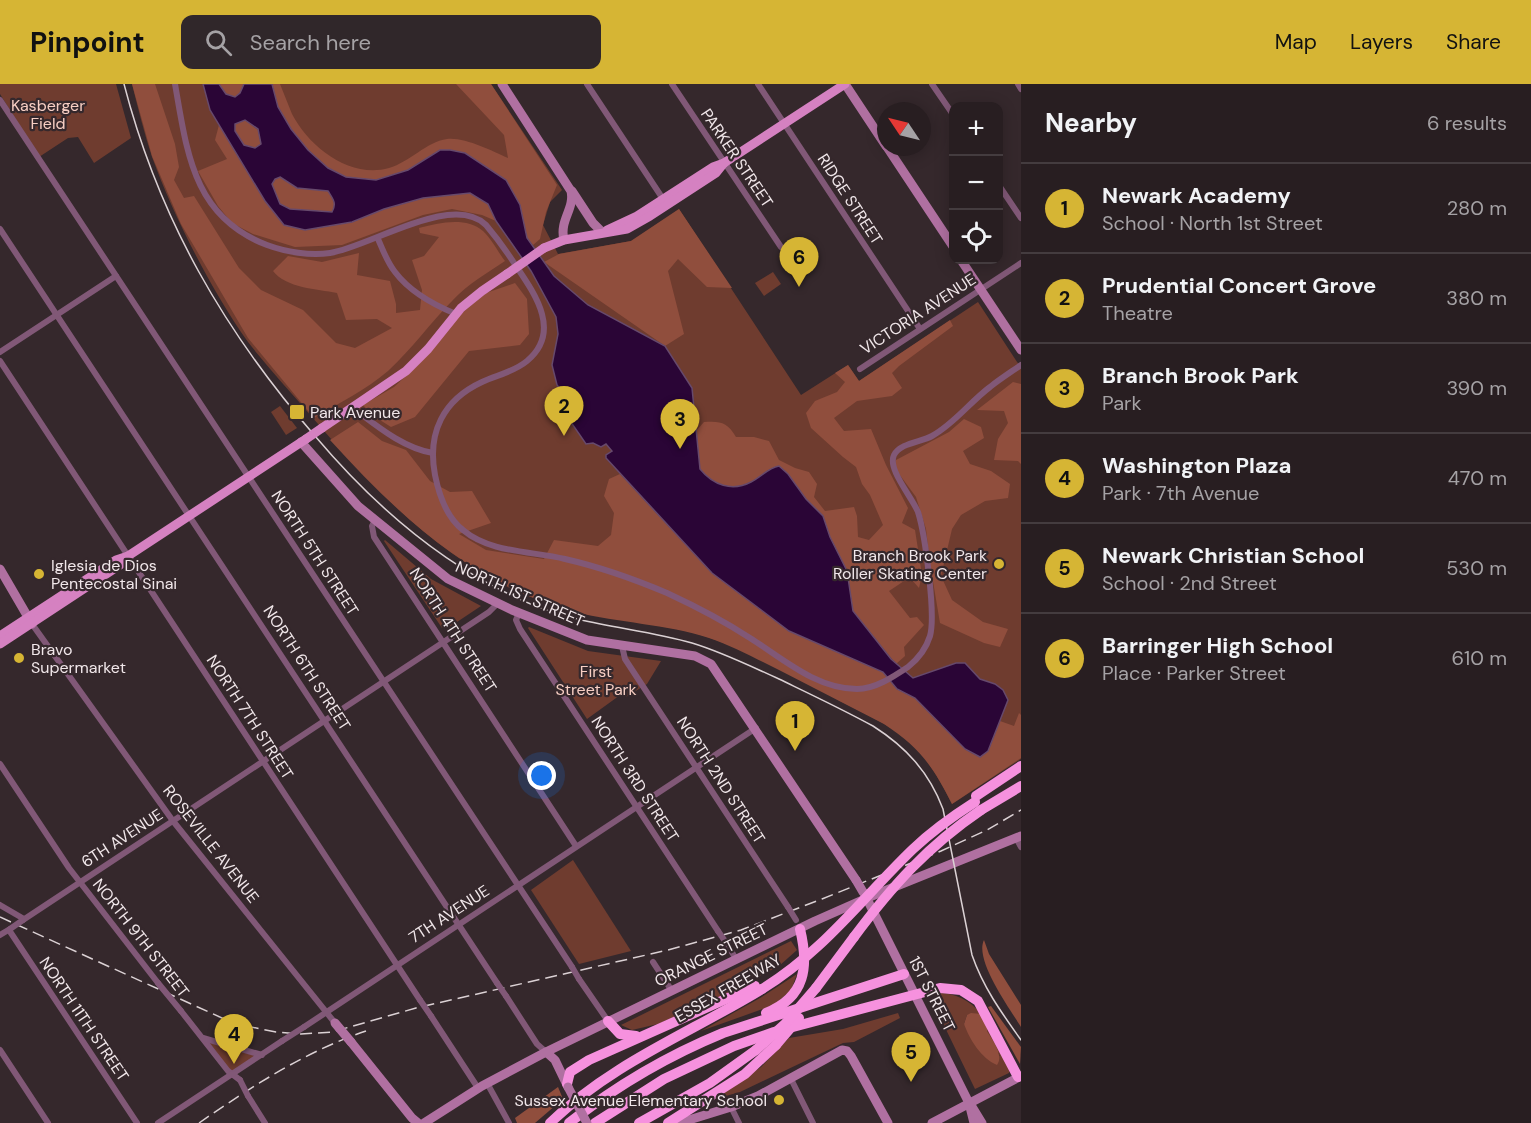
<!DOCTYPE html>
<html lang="en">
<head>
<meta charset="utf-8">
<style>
	:root { --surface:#281e21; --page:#30272a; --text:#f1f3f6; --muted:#a5a2a5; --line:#443c3f; --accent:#d6b534 }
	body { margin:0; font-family:"DM Sans",sans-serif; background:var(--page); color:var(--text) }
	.controls { position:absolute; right:18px; top:18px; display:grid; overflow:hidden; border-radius:12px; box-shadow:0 3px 15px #0003 }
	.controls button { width:54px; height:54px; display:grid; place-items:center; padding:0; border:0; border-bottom:2px solid var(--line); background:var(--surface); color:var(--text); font:30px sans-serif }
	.compass { position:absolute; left:877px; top:18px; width:54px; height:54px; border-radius:50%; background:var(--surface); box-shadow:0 3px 15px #0003; rotate:305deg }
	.you { position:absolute; left:542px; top:692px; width:21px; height:21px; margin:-15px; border:4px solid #fff; border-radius:50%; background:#1a73e8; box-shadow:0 0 0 9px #1a73e833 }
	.badge { display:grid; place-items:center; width:39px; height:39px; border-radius:50%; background:var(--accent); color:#111; font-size:20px; font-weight:700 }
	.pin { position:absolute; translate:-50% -50px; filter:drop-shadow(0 2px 3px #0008) }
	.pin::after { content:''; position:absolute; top:32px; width:21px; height:18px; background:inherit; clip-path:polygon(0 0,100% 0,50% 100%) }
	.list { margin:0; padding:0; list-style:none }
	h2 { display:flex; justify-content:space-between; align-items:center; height:78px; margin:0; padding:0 24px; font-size:26px }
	h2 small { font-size:20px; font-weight:400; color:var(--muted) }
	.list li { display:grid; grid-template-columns:39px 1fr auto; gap:18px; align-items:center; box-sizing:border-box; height:90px; padding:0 24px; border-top:2px solid var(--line) }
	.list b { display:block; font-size:22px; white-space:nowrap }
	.list p { margin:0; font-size:20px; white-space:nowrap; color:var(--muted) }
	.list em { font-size:20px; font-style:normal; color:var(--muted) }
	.icon { flex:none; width:33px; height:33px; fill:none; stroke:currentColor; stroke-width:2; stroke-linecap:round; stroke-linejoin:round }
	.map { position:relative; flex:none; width:1021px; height:1039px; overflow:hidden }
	header { display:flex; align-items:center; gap:36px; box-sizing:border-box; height:84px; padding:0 30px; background:var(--accent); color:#111 }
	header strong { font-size:28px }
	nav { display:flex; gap:33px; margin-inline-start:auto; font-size:21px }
	.search { width:420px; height:54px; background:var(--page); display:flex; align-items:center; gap:15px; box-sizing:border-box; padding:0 21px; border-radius:12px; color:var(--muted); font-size:22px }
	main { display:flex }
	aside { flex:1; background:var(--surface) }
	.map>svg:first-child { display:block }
	.green { fill:#6f3c2f }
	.forest { fill:#904e3d }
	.water { fill:#2a0536; stroke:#66496c; stroke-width:1.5; fill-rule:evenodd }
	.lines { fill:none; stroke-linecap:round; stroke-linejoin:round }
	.street { stroke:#815877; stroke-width:6 }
	.secondary { stroke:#b070a1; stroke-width:9 }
	.primary { stroke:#d581c1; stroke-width:9 }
	.highway { stroke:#f691de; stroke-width:10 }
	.tram { stroke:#dbd1d4; stroke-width:1.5 }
	.rail { stroke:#dbd1d4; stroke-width:1.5; stroke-dasharray:12 6; stroke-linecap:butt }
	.street-bridge { stroke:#815877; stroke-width:6 }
	.secondary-bridge { stroke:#b070a1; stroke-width:9 }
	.primary-bridge { stroke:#d581c1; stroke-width:9 }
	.highway-bridge { stroke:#f691de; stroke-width:10 }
	.poi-dot { fill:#d6b534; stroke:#35282c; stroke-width:2 }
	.labels { text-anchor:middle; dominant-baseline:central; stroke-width:4.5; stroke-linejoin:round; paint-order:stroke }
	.park-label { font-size:16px; fill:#f7cec3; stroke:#35282c }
	.street-label { font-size:16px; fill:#f1e7ea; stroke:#35282c }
	.poi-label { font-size:16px; fill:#f1e7ea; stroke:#35282c; text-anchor:start }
</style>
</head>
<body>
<header>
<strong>Pinpoint</strong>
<div class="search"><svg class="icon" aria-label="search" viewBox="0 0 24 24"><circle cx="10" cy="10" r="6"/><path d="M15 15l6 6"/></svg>Search here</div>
<nav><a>Map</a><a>Layers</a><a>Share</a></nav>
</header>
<main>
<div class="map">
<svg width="1021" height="1039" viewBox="0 0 1021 1039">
	<rect width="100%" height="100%" fill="#35282c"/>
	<g class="green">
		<path d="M0 0H116L131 54 94 79 78 53 68 54 39 73 0 10Z"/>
		<path d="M132 0H491L562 106 550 118 543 141 558 170 631 157 679 125 801 311 848 281 859 297 978 218 1021 284V675L952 720C941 699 931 679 914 662 894 642 865 630 840 617 791 591 736 558 682 546 626 535 571 531 518 508 435 470 371 402 312 333 291 308 268 284 248 258 211 206 174 133 152 73 144 49 138 24 132 0Z"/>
		<path d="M773 188 781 200 764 212 755 199Z"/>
		<path d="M280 322 297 344 286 351 271 328Z"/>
		<path d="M385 456 431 495 481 522 448 544H442L384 457Z"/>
		<path d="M529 543 588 567 661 577 647 600 626 613 623 609 587 635 528 544Z"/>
		<path d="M573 776 631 867 579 880 531 806Z"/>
		<path d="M791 857 797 866 779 882 721 912 658 940 632 946 621 941Z"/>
		<path d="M797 890 791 906 774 921 701 947 760 914Z"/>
		<path d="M938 909C955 909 970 916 981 930L967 931 964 940 1000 972 987 947 988 943 1010 986 1009 989 975 1005 934 921Z"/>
		<path d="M898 929 900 934 854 958 843 959 740 1008 715 1015 761 983 789 954 843 945Z"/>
		<path d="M208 958 256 972 231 988Z"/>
	</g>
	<g class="forest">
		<path d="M132 0H155L175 60 179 83 174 96 184 114 194 112 239 184 261 206 303 226 336 259 355 264 392 244 377 235 346 236 337 209C317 205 286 204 273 187L288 172 322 178 359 169 357 191 390 197 396 220V229L420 226 422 206 412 176 424 172 439 153 420 149 419 144C438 139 466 132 483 147 491 154 498 168 505 177 487 189 468 200 453 216 430 239 412 265 388 287 366 306 339 319 314 334L248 254 181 140 152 72Z"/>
		<path d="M219 0H244L240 10 235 13 226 10Z"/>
		<path d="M272 0H280C284 10 288 20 292 30 309 63 350 95 389 84 410 78 426 58 447 55 465 53 492 67 508 74L504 51 456 0H491L557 101 546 128 540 155 533 161 527 154 520 121 434 69 426 76 408 86 376 96 346 93 328 84 308 66 290 45 278 23Z"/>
		<path d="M245 36 258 46 262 60 255 64 244 61 235 47V39Z"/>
		<path d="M219 41 265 117 284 141 305 146 352 138 384 125 423 114 470 109 488 120 496 137 482 131 452 125 423 131 342 161 295 163 253 150 232 139 218 122 198 87 227 75 215 56Z"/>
		<path d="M280 93 298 104 328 107C333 115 337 119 332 128L290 125 280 120 272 100 275 95Z"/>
		<path d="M679 125 732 204 707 203 678 175 668 187 684 250 665 262 544 178 559 170 631 157Z"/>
		<path d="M515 199 527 215 529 250 520 261 469 267 415 333 391 343 372 331 363 321 394 303 418 281 455 235 486 209Z"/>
		<path d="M950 236 953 242 899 282 892 289 902 304 892 312 857 317 834 334 844 347 871 345 886 381 908 424 902 439 915 446 922 491 919 504 912 496 907 495 889 507 910 534 917 533 924 541 904 563 905 572 896 580 853 527 847 487 830 453 823 432 806 415 788 390 779 383C768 384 761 394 751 399 736 406 707 403 700 385 696 375 697 358 696 347L704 338C721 337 727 338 736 353H754L769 357 779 376 795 384 809 388 817 400 814 413 825 427 854 423 857 432 858 453 869 456 883 441 870 411 862 400 856 383 843 373 811 344 806 329 815 317 837 308 845 298 835 289 848 281 859 297Z"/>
		<path d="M1013 298 1021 300V380L1018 377 994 376 998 355 1008 339 1004 327 977 326Z"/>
		<path d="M964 335 981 343 984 354 963 367 970 380 991 387 1010 400 1008 414 985 417 961 431 952 445 941 492 952 516 983 538 1008 545 1000 563 984 559 940 539 930 480 926 445 916 413 894 383 896 376 949 348Z"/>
		<path d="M358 338 382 357 406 366 430 397 450 408 472 407 491 439 459 450 486 466 544 475 554 456 598 462 611 451 614 429 604 412 609 395 620 390 712 489 789 547 883 588 897 605 915 614 965 665 973 670 988 667 1000 637 1014 642 1019 629 1021 631V674L952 720C933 682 919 663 884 640 849 622 814 604 779 586 756 575 733 562 709 554 666 540 619 539 575 528 472 500 400 433 330 356Z"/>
		<path d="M984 856 989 870 1021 921V943C1010 925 974 876 984 856Z"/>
		<path d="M991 922 1021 963 1020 980 988 923Z"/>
		<path d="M971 929 981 930 988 943 987 947C993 957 1004 971 997 981 981 974 970 956 964 940L967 931Z"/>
		<path d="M558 1003 563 1015 535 1039H517L515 1034Z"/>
	</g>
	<path class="water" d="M203 0H219L226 10 235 13 240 9 244 0H272L278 23 291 45 308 66 328 84 346 93 376 96 408 86 440 66H450L465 69 506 96 520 121 527 154 554 192 588 221 665 262 692 304 700 385C713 401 732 408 751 398 761 393 768 384 779 382L788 390 806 415 823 432 830 453 847 487 853 527 891 575 913 594 956 579H965L980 595 995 600 1003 606 1008 616 988 667 980 673 965 665 915 614 897 605 883 588 789 547 712 489 606 374V371L612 367 606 360 601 363 593 359 586 360 566 331 572 320 570 315 574 312 569 304 561 306 557 301 552 281 558 250 556 233 531 187 496 137 488 120 470 109 423 114 384 125 352 138 305 146 284 141 265 117 210 26ZM245 36 258 45 261 60 255 64 244 61 235 47V40ZM280 93 297 104 328 107C333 115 337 119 332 128L290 125 280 120 272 100 275 95Z"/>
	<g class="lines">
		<g class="street">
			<path d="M175 0C187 68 193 133 267 161 286 168 310 172 330 169 370 163 452 108 486 141 497 154 507 168 516 182 535 210 562 248 527 277 514 288 497 291 482 298 443 316 427 349 435 391 439 411 446 433 463 446 490 469 532 467 565 475 600 483 634 495 667 509 695 522 724 537 750 554 782 574 816 605 857 605 875 605 893 593 908 583 918 575 926 565 930 552 936 531 925 450 918 428 912 413 887 385 894 371 900 359 921 358 932 352 954 340 970 318 990 303 1000 295 1011 288 1021 281"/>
			<path d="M587 0 665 118"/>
			<path d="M672 0 781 163"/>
			<path d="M758 0 920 245"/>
			<path d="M932 0 954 32"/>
			<path d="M1018 0 1021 5"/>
			<path d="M0 16 572 883"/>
			<path d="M998 100 1021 134"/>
			<path d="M0 145 497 899"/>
			<path d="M378 155C383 166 387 178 395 188 410 208 434 221 456 230"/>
			<path d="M0 268 116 192"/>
			<path d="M0 277 420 916"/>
			<path d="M860 285 1021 179"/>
			<path d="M353 324C377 342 403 364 433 369"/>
			<path d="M375 436 372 442 374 453 576 762"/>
			<path d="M519 529 516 536 520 545 718 847"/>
			<path d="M32 540 173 737 335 939"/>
			<path d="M622 562 625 575 788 823"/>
			<path d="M0 680 69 784 158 899"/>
			<path d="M1016 754 1021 763"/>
			<path d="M0 821 24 835"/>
			<path d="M23 836 489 528 498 519"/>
			<path d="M9 846 137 1039"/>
			<path d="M0 851 10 845"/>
			<path d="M727 860 736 875"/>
			<path d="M653 878 672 907"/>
			<path d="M579 895 608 937"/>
			<path d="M506 912 537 960 546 968"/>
			<path d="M181 927 228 987 240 996"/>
			<path d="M431 932 478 1004"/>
			<path d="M304 943 756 644"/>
			<path d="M203 954 262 971"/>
			<path d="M0 966 48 1039"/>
			<path d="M791 995 813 1039"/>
			<path d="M487 999 509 1039"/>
			<path d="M248 1012 265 1039"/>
			<path d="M731 1023 739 1039"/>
			<path d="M158 1039 282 957"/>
		</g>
		<g class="secondary">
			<path d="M502 0 571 107C575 125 559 136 564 156"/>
			<path d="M845 0 886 62"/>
			<path d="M887 63 954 164"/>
			<path d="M572 107 593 139 602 148"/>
			<path d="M961 176 1021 266"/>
			<path d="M301 358 358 422 448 495 512 526 587 556 695 572 711 580 856 796"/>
			<path d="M0 485 32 540"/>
			<path d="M864 809 969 1019 974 1039"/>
			<path d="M351 958 412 1034 418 1039"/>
			<path d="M546 968 555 976 568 1003"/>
			<path d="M971 1021 982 1039"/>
			<path d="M424 1039 482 1002 546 968 815 837 867 814 1021 752"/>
			<path d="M679 1039 731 1023 758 1012 842 966 847 967 851 972 888 1039"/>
			<path d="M932 1039 1021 992"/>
		</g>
		<g class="primary">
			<path d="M607 146 637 132 713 83 724 79"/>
			<path d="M544 164 564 156 627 145 650 132 716 89 724 79 845 0"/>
			<path d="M322 344 406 287 428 265 461 224 482 207 507 190"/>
			<path d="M0 552 116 476 128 472"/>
			<path d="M0 560 120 481 128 472 306 355"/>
		</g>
		<g class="highway">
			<path d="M976 712 1021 682"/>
			<path d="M981 726 1021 702"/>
			<path d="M816 904 854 853"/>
			<path d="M766 929C806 913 809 882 800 845"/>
			<path d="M608 937 620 950 636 952"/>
			<path d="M567 1000 570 988 589 976 755 902"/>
			<path d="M550 1039C612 979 690 949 762 905"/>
			<path d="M569 1039C616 1002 667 972 723 949L904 890"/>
			<path d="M595 1039 664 995 734 962 774 948 940 904 961 906 978 917 1018 993"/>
			<path d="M639 1039 710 999 756 966"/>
			<path d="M668 1039 745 990 776 961"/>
		</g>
		<path class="tram" d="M124 0C159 135 224 247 315 352 375 423 446 485 533 521 584 542 640 544 692 559 722 568 750 582 779 595 810 610 842 625 873 642 906 663 929 688 943 725L972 871C983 903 1001 928 1021 956"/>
		<g class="rail">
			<path d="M0 833 222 934 241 941 276 948 301 950 332 948 416 924 668 866 741 846 822 815 941 767 987 746 1021 726"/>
			<path d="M199 1039C251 1003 306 967 366 947"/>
		</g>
		<g class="street-bridge">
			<path d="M788 823 796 836"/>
			<path d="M10 845 23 836"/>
			<path d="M718 847 727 860"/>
			<path d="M572 883 579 895"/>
			<path d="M158 899 181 927"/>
			<path d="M497 899 506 912"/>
			<path d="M420 916 431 932"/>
			<path d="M282 957 304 943"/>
			<path d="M240 996 248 1012"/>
		</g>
		<g class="secondary-bridge">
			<path d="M856 796 863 808"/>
			<path d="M335 939 351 958"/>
			<path d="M568 1003 587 1039"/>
		</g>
		<g class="primary-bridge">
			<path d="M507 190 544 164"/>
			<path d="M306 355 322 344"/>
		</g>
		<g class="highway-bridge">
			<path d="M854 853C892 802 928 762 981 726"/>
			<path d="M762 905C823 868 863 813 913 765 932 747 953 732 975 718"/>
			<path d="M776 961 799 934"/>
			<path d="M756 966 785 940 816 904"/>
		</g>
	</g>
	<g class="poi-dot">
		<rect x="289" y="320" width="16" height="16" rx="3"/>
		<circle cx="999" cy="480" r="6"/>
		<circle cx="39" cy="490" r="6"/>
		<circle cx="19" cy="574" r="6"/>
		<circle cx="779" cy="1016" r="6"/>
	</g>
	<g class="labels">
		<g class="park-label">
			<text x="48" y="21">Kasberger<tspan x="48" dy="18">Field</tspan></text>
			<text x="596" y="587">First<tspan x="596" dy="18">Street Park</tspan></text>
		</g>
		<g class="street-label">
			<text transform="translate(737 74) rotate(56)">PARKER STREET</text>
			<text transform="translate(850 115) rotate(57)">RIDGE STREET</text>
			<text transform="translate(918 230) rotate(-33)">VICTORIA AVENUE</text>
			<text transform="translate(315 469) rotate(57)">NORTH 5TH STREET</text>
			<text transform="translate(520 510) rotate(24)">NORTH 1ST STREET</text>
			<text transform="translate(453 546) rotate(57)">NORTH 4TH STREET</text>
			<text transform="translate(307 584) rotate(57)">NORTH 6TH STREET</text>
			<text transform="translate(250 633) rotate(57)">NORTH 7TH STREET</text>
			<text transform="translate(635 695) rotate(57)">NORTH 3RD STREET</text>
			<text transform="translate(721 696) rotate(57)">NORTH 2ND STREET</text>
			<text transform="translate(122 754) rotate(-33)">6TH AVENUE</text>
			<text transform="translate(211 760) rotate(52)">ROSEVILLE AVENUE</text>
			<text transform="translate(449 830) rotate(-33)">7TH AVENUE</text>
			<text transform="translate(141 854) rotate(52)">NORTH 9TH STREET</text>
			<text transform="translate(711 871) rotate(-26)">ORANGE STREET</text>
			<text transform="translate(728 904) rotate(-30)">ESSEX FREEWAY</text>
			<text transform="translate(932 910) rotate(63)">1ST STREET</text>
			<text transform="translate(84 935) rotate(56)">NORTH 11TH STREET</text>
		</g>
		<g class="poi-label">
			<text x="310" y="328">Park Avenue</text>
			<text x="987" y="471" text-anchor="end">Branch Brook Park<tspan x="987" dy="18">Roller Skating Center</tspan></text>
			<text x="51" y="481">Iglesia de Dios<tspan x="51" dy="18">Pentecostal Sinai</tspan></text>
			<text x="31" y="565">Bravo<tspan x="31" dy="18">Supermarket</tspan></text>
			<text x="767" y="1016" text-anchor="end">Sussex Avenue Elementary School</text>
		</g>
	</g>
</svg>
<div class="controls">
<button>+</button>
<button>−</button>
<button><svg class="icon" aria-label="locate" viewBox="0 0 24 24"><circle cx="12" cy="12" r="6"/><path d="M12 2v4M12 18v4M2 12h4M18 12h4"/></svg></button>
</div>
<svg class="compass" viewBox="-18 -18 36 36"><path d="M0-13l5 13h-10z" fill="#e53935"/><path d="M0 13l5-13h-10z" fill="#a5a2a5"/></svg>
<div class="you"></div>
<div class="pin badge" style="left:795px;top:667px">1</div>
<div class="pin badge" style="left:564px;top:352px">2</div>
<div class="pin badge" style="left:680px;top:365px">3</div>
<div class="pin badge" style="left:234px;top:980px">4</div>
<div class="pin badge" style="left:911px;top:998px">5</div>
<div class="pin badge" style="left:799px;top:203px">6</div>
</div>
<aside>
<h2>Nearby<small>6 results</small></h2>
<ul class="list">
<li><span class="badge">1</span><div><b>Newark Academy</b><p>School · North 1st Street</p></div><em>280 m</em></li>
<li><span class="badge">2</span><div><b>Prudential Concert Grove</b><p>Theatre</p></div><em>380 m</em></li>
<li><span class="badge">3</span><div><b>Branch Brook Park</b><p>Park</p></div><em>390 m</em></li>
<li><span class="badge">4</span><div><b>Washington Plaza</b><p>Park · 7th Avenue</p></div><em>470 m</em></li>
<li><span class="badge">5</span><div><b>Newark Christian School</b><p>School · 2nd Street</p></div><em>530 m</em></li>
<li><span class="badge">6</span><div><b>Barringer High School</b><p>Place · Parker Street</p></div><em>610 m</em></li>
</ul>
</aside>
</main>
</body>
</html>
